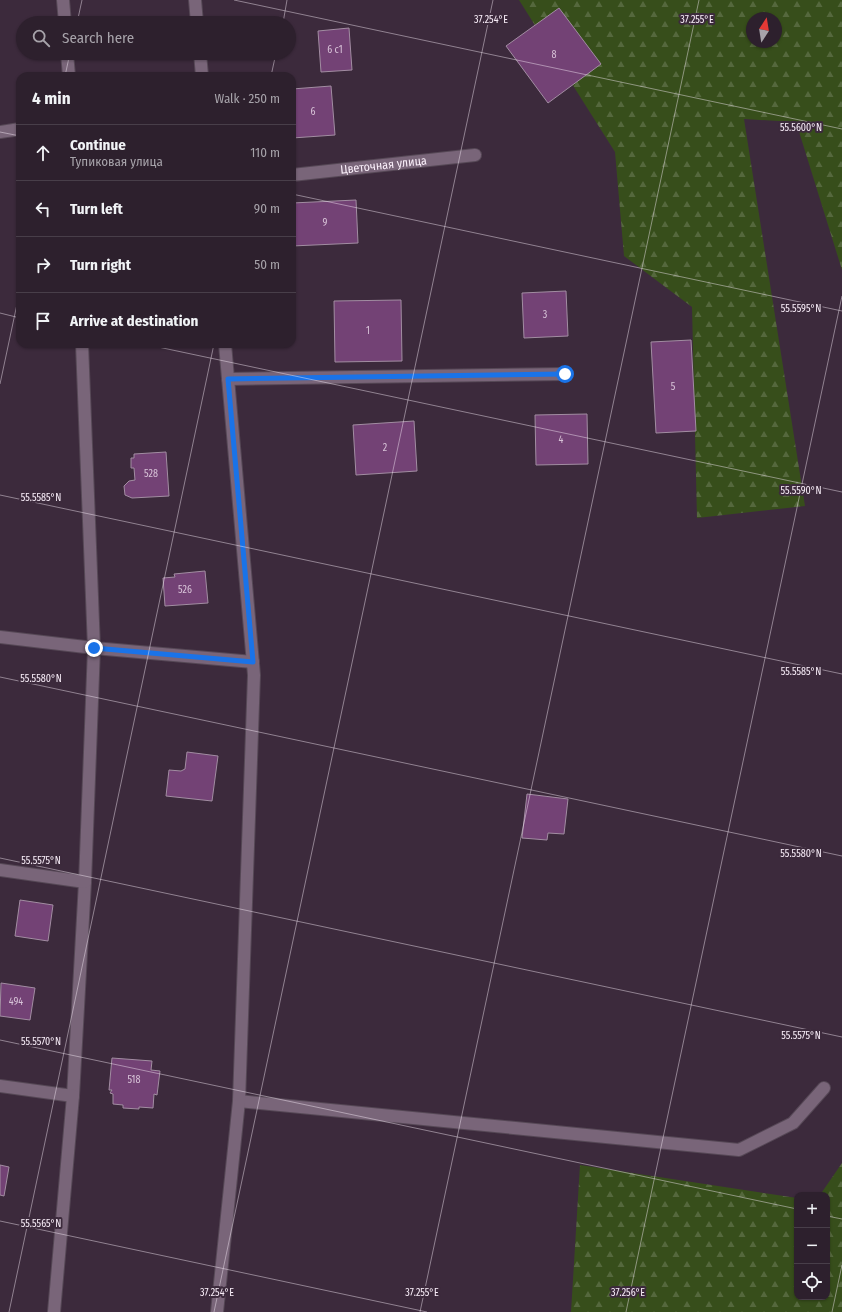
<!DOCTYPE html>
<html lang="en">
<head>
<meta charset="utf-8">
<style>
	:root { --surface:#2d202d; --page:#352835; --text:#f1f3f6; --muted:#a7a3aa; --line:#483e49 }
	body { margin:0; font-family:"Fira Sans Condensed",sans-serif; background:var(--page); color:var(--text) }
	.controls { position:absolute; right:12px; bottom:12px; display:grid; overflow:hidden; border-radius:8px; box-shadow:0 1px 3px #0004 }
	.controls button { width:36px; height:36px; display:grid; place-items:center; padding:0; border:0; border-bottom:1px solid var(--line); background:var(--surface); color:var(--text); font:20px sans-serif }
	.compass { position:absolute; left:746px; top:12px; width:36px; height:36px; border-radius:50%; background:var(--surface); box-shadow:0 1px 3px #0004; rotate:12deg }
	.stop { position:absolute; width:12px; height:12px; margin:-9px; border:3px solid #1a73e8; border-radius:50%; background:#fff }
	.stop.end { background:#1a73e8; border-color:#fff; box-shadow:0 1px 4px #0008 }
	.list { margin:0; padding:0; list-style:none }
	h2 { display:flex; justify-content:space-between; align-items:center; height:52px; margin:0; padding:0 16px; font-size:17px }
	h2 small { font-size:13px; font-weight:400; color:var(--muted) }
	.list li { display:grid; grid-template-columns:26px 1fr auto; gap:12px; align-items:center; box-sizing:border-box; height:56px; padding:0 16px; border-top:1px solid var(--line) }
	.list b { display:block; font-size:15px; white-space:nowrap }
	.list p { margin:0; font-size:13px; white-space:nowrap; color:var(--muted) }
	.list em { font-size:13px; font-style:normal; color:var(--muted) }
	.icon { flex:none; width:22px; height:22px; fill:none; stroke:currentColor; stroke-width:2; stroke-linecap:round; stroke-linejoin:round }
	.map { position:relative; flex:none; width:842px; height:1312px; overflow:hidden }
	.search { position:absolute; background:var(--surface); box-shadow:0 1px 3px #0004; left:16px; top:16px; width:280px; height:44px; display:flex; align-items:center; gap:10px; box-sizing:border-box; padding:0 14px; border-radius:22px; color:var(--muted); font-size:15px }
	.panel { position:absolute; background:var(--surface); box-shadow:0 1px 3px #0004; left:16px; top:72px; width:280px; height:276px; border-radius:12px }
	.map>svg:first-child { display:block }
	.forest { fill:url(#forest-firs); fill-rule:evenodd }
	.building { fill:#734275; stroke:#a28da2 }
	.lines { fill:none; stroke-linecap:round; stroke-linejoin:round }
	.lane-casing { stroke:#564856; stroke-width:14 }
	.lane { stroke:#796579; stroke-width:12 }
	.route { stroke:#1a73e8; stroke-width:5 }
	.ticks { fill:none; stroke:#f9eef9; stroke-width:1; stroke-opacity:0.45 }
	.labels { text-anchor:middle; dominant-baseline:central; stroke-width:4; stroke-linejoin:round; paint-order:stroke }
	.number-label { font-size:10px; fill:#d8c3d8 }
	.street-label { font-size:12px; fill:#f9eef9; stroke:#3c2a3c }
	.ticks-label { font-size:10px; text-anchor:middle; fill:#f9eef9; stroke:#3c2a3c; stroke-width:4; stroke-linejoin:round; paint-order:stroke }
</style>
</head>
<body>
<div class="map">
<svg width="842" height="1312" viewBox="0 0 842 1312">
	<defs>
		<pattern id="forest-firs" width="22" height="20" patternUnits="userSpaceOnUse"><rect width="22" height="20" fill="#374e1b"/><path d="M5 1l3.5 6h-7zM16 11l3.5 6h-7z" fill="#55683d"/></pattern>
	</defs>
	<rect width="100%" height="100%" fill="#3c2a3c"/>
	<g class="forest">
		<path d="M519 0H842V270L796 122 744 119 805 506 697 518 692 307 624 256 615 152ZM752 18H776V42H752Z"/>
		<path d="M842 1163V1312H571L580 1165 797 1198V1297H827V1195H820Z"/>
	</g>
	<g class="building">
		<path d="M559 8 601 64 548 103 506 46Z"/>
		<path d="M349 28 352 70 321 72 318 31Z"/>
		<path d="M331 86 335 135 292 138V89Z"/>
		<path d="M356 200 358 243 292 246V203Z"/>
		<path d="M566 291 568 336 524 338 522 293Z"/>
		<path d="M401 300 402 361 335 362 334 301Z"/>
		<path d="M691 340 696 431 656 433 651 342Z"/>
		<path d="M587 414 588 464 536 465 535 415Z"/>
		<path d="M414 421 417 471 356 475 353 425Z"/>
		<path d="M166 452 169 496 132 498 125 495 124 486 129 481 135 480 134 468H131V458H134V454Z"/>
		<path d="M205 571 208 603 165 606 163 578 175 577 174 574Z"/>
		<path d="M187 752 218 756 212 801 166 796 169 770 181 771 185 769Z"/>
		<path d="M527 794 568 799 564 834 548 833 547 840 522 838Z"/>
		<path d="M20 900 53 905 48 941 15 936Z"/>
		<path d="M1 983 35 988 30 1020 0 1016Z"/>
		<path d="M112 1058 152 1061 151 1070 160 1071 157 1095 154 1094 153 1108 139 1107V1109L123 1108V1105L113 1104V1094L110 1093 112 1090H109Z"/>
		<path d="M0 1165 9 1167 4 1196 0 1195Z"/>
	</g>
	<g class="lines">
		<defs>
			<g id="lane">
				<path d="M63 0 65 23"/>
				<path d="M195 0 197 23"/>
				<path d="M67 53 69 76"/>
				<path d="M200 53 202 76"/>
				<path d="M0 132 20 129"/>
				<path id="s1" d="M292 175 475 155"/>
				<path d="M82 344 94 648 253 662"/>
				<path d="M228 379 565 374"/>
				<path d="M0 637 94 648 85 882 73 1096"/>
				<path d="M0 870 85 882"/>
				<path d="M0 1086 73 1096 54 1312"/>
				<path d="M239 1101 739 1150 793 1123 824 1088"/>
				<path d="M217 1312 239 1101 254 675 225 344"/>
			</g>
		</defs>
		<use href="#lane" class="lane-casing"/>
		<use href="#lane" class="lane"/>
	</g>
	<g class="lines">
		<path class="route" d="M94 648 253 662 228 379 565 374"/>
	</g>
	<path class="ticks" d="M234 0 842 129M77 23 82 0M283 23 287 0M65 76 70 53M271 76 276 53M0 132 20 136M292 194 842 311M0 313 20 318M144 344 842 492M0 384 20 290M0 495 842 674M0 677 842 856M0 858 842 1037M0 1040 797 1209M827 1216 842 1219M0 1221 427 1312M9 1312 214 344M214 1312 493 0M420 1312 699 0M626 1312 842 296M832 1312 842 1265"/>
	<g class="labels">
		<g class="number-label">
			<text x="335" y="50">6 с1</text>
			<text x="554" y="55">8</text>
			<text x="313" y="112">6</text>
			<text x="325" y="223">9</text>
			<text x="545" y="315">3</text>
			<text x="368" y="331">1</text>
			<text x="673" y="387">5</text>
			<text x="561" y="440">4</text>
			<text x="385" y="448">2</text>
			<text x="151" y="474">528</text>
			<text x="185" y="590">526</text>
			<text x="16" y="1002">494</text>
			<text x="134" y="1080">518</text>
		</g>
		<g class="street-label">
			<text stroke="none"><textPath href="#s1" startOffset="92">Цветочная улица</textPath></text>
		</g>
	</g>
	<g class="ticks-label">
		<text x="491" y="23">37.254°E</text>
		<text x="697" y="23">37.255°E</text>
		<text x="801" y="131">55.5600°N</text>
		<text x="801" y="312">55.5595°N</text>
		<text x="801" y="494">55.5590°N</text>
		<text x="41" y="501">55.5585°N</text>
		<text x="801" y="675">55.5585°N</text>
		<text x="41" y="682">55.5580°N</text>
		<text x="801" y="857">55.5580°N</text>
		<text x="41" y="864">55.5575°N</text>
		<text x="801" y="1039">55.5575°N</text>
		<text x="41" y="1045">55.5570°N</text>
		<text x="41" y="1227">55.5565°N</text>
		<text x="217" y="1296">37.254°E</text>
		<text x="422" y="1296">37.255°E</text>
		<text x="628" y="1296">37.256°E</text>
	</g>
</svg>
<div class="controls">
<button>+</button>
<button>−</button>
<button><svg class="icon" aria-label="locate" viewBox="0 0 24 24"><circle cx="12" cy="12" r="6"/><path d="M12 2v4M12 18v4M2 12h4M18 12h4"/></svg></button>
</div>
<svg class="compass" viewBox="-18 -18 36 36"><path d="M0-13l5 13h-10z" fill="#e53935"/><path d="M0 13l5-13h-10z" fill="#a7a3aa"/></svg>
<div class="stop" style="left:565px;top:374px"></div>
<div class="stop end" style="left:94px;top:648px"></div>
<div class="search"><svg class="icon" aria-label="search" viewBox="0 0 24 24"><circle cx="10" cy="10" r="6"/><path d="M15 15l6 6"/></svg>Search here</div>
<section class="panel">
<h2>4 min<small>Walk · 250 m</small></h2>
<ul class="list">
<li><svg class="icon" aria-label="ahead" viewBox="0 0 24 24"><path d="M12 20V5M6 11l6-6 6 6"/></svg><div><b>Continue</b><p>Тупиковая улица</p></div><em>110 m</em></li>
<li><svg class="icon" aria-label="left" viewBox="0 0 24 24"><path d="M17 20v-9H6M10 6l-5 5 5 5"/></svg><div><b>Turn left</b></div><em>90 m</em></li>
<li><svg class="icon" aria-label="right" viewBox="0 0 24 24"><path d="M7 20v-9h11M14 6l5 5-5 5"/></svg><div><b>Turn right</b></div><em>50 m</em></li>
<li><svg class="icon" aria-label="arrive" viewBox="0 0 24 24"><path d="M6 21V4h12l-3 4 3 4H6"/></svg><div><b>Arrive at destination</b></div></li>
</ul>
</section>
</div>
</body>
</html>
